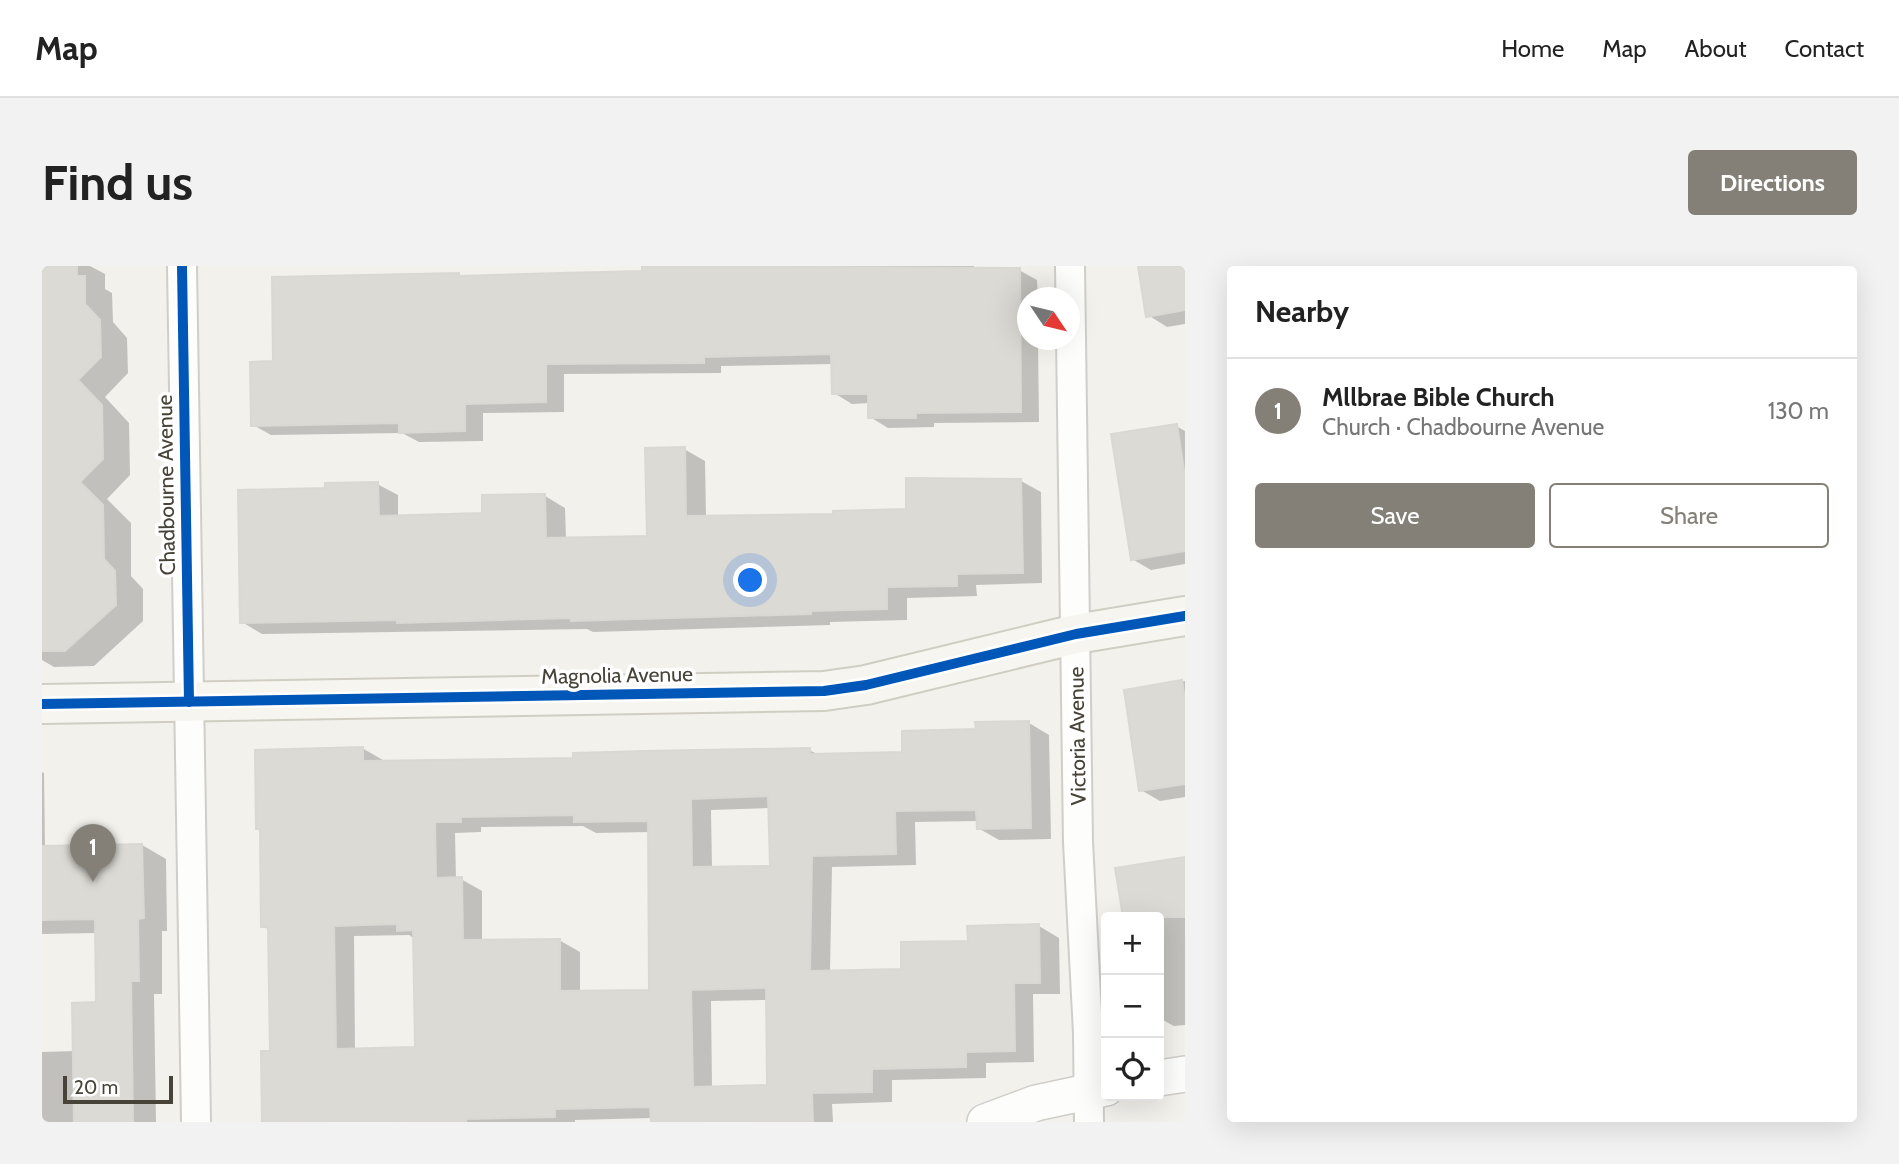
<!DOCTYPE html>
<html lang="en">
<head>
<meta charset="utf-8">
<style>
	:root { --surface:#fff; --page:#f2f2f2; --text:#222; --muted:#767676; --line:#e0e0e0; --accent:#848077 }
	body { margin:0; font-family:Cabin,sans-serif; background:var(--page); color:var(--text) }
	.controls { position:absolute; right:21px; bottom:21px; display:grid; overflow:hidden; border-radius:7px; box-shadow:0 7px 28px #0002 }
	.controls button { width:63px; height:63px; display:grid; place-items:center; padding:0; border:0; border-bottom:2px solid var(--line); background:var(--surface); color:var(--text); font:35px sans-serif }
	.compass { position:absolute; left:975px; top:21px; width:63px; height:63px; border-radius:50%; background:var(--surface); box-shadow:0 7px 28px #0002; rotate:125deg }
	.scale { position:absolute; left:21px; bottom:18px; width:110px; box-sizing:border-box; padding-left:7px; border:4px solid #484338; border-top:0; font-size:19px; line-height:24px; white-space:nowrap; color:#484338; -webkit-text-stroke:5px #fff; paint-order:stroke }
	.you { position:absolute; left:709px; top:315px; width:24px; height:24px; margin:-18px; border:5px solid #fff; border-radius:50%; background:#1a73e8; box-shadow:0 0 0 10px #1a73e833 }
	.badge { display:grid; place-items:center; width:46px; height:46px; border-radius:50%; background:var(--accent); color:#fff; font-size:23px; font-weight:700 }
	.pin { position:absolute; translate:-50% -58px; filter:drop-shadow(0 2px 4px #0008) }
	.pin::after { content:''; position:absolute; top:37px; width:24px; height:21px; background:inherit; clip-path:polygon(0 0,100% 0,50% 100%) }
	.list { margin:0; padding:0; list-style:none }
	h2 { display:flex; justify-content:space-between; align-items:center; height:91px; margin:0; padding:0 28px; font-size:30px }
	h2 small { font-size:23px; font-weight:400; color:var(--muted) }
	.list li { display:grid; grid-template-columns:46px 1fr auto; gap:21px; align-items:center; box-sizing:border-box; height:105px; padding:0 28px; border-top:2px solid var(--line) }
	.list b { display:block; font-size:26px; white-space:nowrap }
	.list p { margin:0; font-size:23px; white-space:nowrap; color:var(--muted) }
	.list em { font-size:23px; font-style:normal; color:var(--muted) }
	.actions { display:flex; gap:14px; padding:21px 28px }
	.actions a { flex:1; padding:16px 0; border:2px solid var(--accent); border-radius:7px; text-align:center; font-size:24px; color:var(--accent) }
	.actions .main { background:var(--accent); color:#fff }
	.icon { flex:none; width:38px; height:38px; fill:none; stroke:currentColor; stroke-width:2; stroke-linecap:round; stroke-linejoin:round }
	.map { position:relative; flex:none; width:1143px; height:856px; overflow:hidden; border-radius:7px }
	header { display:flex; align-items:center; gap:42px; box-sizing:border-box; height:98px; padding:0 35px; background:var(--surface); border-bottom:2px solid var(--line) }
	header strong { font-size:33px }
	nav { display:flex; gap:38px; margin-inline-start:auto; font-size:24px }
	.intro { display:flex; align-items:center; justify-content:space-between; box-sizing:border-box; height:168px; padding:0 42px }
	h1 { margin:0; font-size:49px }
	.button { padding:18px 32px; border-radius:7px; background:var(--accent); color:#fff; font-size:24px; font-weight:700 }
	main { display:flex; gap:42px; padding:0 42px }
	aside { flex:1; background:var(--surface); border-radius:7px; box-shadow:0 7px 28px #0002 }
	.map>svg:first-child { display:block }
	.shadow { fill:#0003; fill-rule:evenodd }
	.building { fill:#dcdad4; stroke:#dad8d2; stroke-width:2; fill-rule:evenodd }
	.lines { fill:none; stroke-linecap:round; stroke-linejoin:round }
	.minor-casing { stroke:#d0ceca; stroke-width:32 }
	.tertiary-casing { stroke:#d0ceca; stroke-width:38 }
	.secondary-casing { stroke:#d0cec3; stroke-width:42 }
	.minor { stroke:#fdfdfc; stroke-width:28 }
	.tertiary { stroke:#fdfdfc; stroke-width:35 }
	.secondary { stroke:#f7f5ef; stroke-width:38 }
	.cycleway-casing { stroke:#fff; stroke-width:15 }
	.cycleway { stroke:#0057b8; stroke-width:10 }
	.labels { text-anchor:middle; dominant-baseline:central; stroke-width:7; stroke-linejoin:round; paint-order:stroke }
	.street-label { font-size:21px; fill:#484338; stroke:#fff }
</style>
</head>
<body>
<header>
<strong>Map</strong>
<nav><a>Home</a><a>Map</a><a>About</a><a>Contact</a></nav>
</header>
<div class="intro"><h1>Find us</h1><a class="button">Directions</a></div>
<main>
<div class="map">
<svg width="1143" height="856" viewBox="0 0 1143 856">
	<rect width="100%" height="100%" fill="#f2f1ec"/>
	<g class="shadow">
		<path d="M0 0H48L63 8V23L70 27 71 56 85 72 86 107 63 131 87 157 88 209 65 233 89 257V310L101 323V355L52 400 12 401 0 394Z"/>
		<path d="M725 0H932V4H977L995 14 996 32H986V74H996L997 156 892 157V161L846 162 828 151V137L810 138 792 127 791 98 679 100V107L522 108V146L441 147V175L377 176 360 167 229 169 211 159 233 97 417 9 422 11 602 6V2Z"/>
		<path d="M1098 0H1143V58L1125 61 1106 49Z"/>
		<path d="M1134 160 1143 165V298L1109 304 1090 293Z"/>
		<path d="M642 183 663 195 664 252 793 249 866 245 979 215 999 226 1000 317 934 319 935 330 865 332V354L788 356V359L551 366 545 363 220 368 200 356 285 224 335 218 356 229V251L442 249 503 230 523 242 524 273 607 272Z"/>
		<path d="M1143 415V531L1118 535 1099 524 1084 425Z"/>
		<path d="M987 457 1007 469 1009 573 957 574 936 562V555L873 556 874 599 790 601 788 706 861 705 927 677 997 660 1017 672 1018 728H991L992 796 944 797V812L850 814V836L790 838 791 856H610V852L533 854V856H222L221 787 230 786 227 664 221 660 219 564 216 562 320 482 341 494V497L533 493 767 484 777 489 862 487 935 465ZM728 542 730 601 670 602 669 544ZM541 560 554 567 608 566V725L538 727V686L517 674 440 676V625L419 613H414L413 567 439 566V561ZM367 669 373 673 374 783 313 784 312 670ZM725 734 727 821 670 822 669 735Z"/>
		<path d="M0 506 2 507 3 582 100 579 124 593 125 665H120V728H112L114 856H0V786L33 785 56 738 55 667 0 668Z"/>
		<path d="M1143 592V759L1132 760 1117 752V651H1082L1075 603Z"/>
	</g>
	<g class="building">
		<path d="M0 0H35V10H43V38L58 54 59 91 36 114 60 139 61 193 38 216 61 239 62 293 73 305 74 339 23 385H0Z"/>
		<path d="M600 0 978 2 979 146 874 147V152H826V128H790L789 88 662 91V97L504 98V136L423 138V165L357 167V157L209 160 208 96 231 95 230 11 417 7V10L518 7 600 5Z"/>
		<path d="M1096 0H1143V44L1104 51Z"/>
		<path d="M1135 158 1143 211V285L1089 294 1069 168Z"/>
		<path d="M643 181 644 250 791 248V245L864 243V212L979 213 981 307 915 308V320L845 321V343L769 345V348L529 355V352L355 357V354L198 357 196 224 283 222V217L336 216 337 250 440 247V229L503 228 504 272 605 270 603 182Z"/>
		<path d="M1140 414 1143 434V518L1097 525 1082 424Z"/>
		<path d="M987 455 989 562 935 563 934 544 853 545 854 588 770 590 768 705 859 703V676L926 675 925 660 997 658 998 717H972L973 785 924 786V801L830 803V826L770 827 771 855 609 856 608 841 513 843V851L424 853V855L220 856 219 785H228L226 661H219L218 563H214L213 484 321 481V495L531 492V487L604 485 768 482V488L860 486V465L934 463 933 456ZM726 530 728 600 650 601 649 533ZM532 549V556L606 555 607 724 518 725V673L421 674 420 611 394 612 393 556H419V551ZM355 658V665L371 664 373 781 294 783 292 660ZM724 722 725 819 651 821 649 724Z"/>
		<path d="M100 578 102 652 96 653 97 715H89L91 856H32L30 737 54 736 53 653 0 654V580Z"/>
		<path d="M1143 591V651H1081L1073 602Z"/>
	</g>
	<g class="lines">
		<defs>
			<g id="minor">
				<path d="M140 0 154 856"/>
				<path d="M1028 0 1036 576 1046 767 1047 856"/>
			</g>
			<g id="tertiary">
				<path d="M1117 812 1143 808"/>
				<path d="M943 856 994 837 1064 822"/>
			</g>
			<path id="secondary" d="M0 438 782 425 824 419 1034 368 1143 350"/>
		</defs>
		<use href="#minor" class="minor-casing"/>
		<use href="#tertiary" class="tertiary-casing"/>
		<use href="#secondary" class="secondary-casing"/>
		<use href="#minor" class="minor"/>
		<use href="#tertiary" class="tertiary"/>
		<use href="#secondary" class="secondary"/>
		<defs>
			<g id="cycleway">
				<path d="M140 0 147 436"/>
				<path d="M0 438 782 425 824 419 1034 368 1143 350"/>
			</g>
		</defs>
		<use href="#cycleway" class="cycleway-casing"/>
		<use href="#cycleway" class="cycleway"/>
	</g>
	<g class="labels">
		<g class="street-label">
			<text transform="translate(124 219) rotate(-91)">Chadbourne Avenue</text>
			<text transform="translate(575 409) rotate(-1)">Magnolia Avenue</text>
			<text transform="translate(1035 470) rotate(-91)">Victoria Avenue</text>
		</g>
	</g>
</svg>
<div class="controls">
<button>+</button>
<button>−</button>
<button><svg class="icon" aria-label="locate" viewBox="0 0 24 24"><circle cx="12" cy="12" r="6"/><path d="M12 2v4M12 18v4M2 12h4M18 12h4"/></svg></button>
</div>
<svg class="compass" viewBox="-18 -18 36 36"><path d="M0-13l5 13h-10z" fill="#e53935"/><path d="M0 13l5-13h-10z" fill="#767676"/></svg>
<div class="scale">20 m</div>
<div class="you"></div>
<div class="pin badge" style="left:51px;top:616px">1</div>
</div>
<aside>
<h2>Nearby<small></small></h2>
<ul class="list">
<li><span class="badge">1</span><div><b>Mllbrae Bible Church</b><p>Church · Chadbourne Avenue</p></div><em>130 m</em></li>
</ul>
<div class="actions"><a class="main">Save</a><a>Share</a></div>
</aside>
</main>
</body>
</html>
